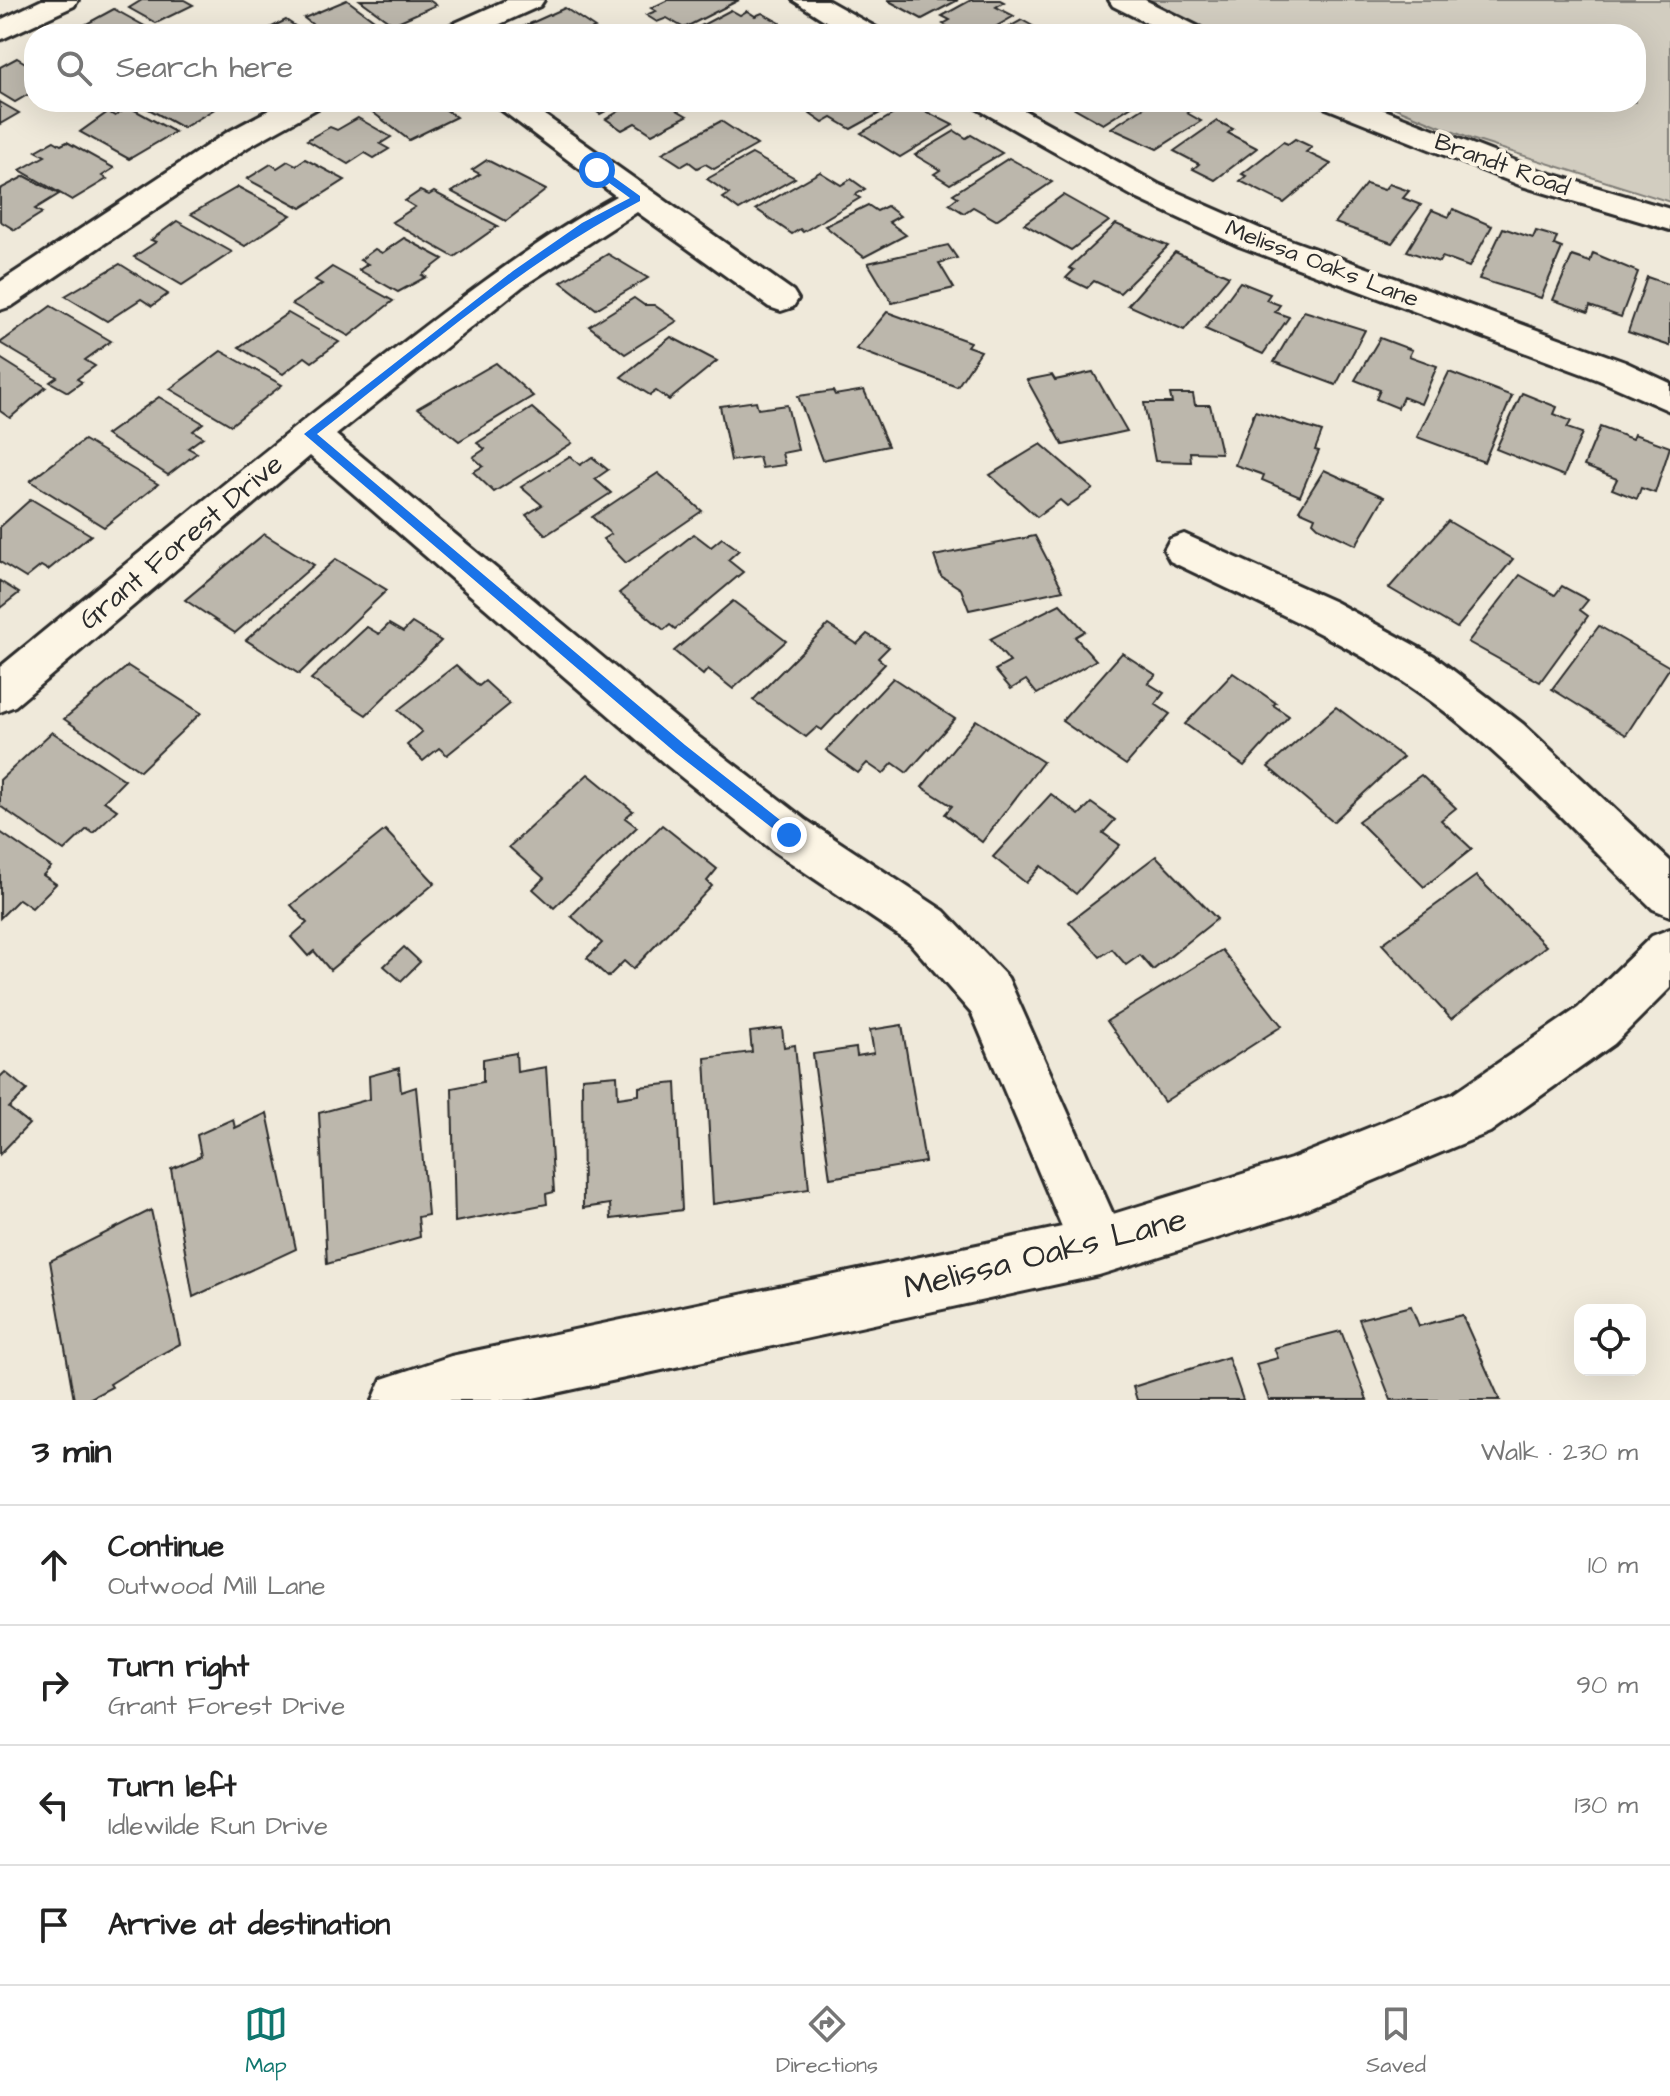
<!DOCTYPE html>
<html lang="en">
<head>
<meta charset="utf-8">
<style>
	:root { --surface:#fff; --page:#f6f6f6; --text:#222; --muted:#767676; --line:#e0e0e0; --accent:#0f766e }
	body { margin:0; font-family:"Architects Daughter",sans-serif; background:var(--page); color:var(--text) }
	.controls { position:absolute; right:24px; bottom:24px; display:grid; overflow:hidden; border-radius:16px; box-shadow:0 8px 32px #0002 }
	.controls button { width:72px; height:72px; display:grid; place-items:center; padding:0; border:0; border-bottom:2px solid var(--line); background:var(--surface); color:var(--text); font:40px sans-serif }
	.stop { position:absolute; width:24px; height:24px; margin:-18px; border:6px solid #1a73e8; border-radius:50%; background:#fff }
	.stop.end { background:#1a73e8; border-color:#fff; box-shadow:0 2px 8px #0008 }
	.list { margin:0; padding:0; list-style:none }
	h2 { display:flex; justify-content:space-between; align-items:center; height:104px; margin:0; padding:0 32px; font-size:34px }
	h2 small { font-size:26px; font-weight:400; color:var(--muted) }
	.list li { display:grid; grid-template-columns:52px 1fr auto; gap:24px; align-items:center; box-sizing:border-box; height:120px; padding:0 32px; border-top:2px solid var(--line) }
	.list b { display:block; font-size:30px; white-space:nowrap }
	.list p { margin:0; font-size:26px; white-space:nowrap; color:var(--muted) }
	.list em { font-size:26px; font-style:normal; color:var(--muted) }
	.icon { flex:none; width:44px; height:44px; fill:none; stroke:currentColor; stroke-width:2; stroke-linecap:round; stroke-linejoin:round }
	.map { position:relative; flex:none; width:1670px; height:1400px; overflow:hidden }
	.search { position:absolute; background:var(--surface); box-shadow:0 8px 32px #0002; left:24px; right:24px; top:24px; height:88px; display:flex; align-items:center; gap:20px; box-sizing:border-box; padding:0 28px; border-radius:32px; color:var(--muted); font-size:30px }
	.sheet { height:584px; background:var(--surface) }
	nav { display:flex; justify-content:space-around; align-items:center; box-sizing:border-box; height:112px; border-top:2px solid var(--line); background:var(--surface); font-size:22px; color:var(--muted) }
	nav a { display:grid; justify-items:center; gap:4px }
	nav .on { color:var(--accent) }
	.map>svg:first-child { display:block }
	.green { fill:#d2cdc0; stroke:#7e7c76; stroke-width:2 }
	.building { fill:#bcb7ac; stroke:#2b2b2b; stroke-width:2 }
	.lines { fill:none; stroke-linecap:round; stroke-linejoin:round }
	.minor-casing { stroke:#2b2b2b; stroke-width:6 }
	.minor { fill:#fcf5e5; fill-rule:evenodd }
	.route { fill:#1a73e8 }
	.labels { text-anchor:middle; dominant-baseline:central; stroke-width:8; stroke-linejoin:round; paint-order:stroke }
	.far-street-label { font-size:24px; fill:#2b2b2b; stroke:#fcf5e5 }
	.street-label { font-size:28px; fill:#2b2b2b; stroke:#fcf5e5 }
	.near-street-label { font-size:34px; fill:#2b2b2b; stroke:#fcf5e5 }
</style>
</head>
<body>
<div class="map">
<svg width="1670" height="1400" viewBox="0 0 1670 1400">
	<rect width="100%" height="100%" fill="#efe9da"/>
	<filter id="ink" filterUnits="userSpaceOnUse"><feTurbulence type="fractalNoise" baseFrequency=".0125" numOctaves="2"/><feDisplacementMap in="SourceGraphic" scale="16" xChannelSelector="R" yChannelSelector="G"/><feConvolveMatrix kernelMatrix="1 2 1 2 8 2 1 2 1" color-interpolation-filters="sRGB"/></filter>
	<g filter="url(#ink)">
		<path class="green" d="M1146 0H1670V202L1471 139 1381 102H1636V34H1215Z"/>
		<g class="building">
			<path d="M142 0H184L193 5 156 23 129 8Z"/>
			<path d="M347 0 374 20 364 24 369 28 361 34H325L304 18Z"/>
			<path d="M360 0H429L436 5 393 24Z"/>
			<path d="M668 0H739L684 28 667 18 657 22 646 15 656 11 651 8Z"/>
			<path d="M887 0H958L922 19Z"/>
			<path d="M971 0H1000L1004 2 996 7 1014 16 983 34 946 32 952 29 943 24 950 20 942 16Z"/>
			<path d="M565 8 595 28 582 34H507Z"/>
			<path d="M114 9 159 34H85L77 29Z"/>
			<path d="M731 10 740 15 747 11 755 16 762 13 780 23 759 34H699L693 30Z"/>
			<path d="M286 20 307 34H258Z"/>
			<path d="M1022 20 1047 34H997Z"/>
			<path d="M17 58 34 68V91L15 102 0 93V67Z"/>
			<path d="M0 102 19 113 0 124Z"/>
			<path d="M136 102H226L183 128Z"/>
			<path d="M390 102H435L456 117 409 140 371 111Z"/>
			<path d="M583 102H623L600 114Z"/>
			<path d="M634 102H684L687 105 677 110 687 116 652 134 635 123 622 130 606 119Z"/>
			<path d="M823 102H900L851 129 832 118 823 123 810 114 820 109 816 106Z"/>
			<path d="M1064 102H1138L1103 124Z"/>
			<path d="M1152 102 1173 105 1184 102 1195 108 1187 113 1201 121 1157 149 1111 128Z"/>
			<path d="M911 104 953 125 900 157 861 133Z"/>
			<path d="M129 107 175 132 129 159 80 132 108 112 115 116Z"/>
			<path d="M358 118 391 137 380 144 389 149 374 158 365 153 348 164 307 140 330 127 337 130Z"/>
			<path d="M721 121 757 145 714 169 705 164 697 168 689 162 682 166 662 153Z"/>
			<path d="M1217 121 1233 129 1228 133 1257 148 1215 180 1193 169 1199 164 1174 151Z"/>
			<path d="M955 131 966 138 971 135 1002 153 950 184 934 174 940 170 915 155Z"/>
			<path d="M1295 139 1312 147 1306 152 1331 164 1284 203 1240 181 1246 176 1242 174 1283 142 1288 144Z"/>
			<path d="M54 141 61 145 67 142 114 168 102 176 107 179 72 200 20 170 45 156 36 151Z"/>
			<path d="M752 154 795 178 739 210 723 198 729 194 707 179Z"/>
			<path d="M1009 158 1052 182 996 220 973 207 964 213 949 204 958 197 953 194Z"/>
			<path d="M305 159 345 180 301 208 247 179 271 164 277 168 288 161 296 165Z"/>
			<path d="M487 160 546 190 506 221 452 192 480 174 472 170Z"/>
			<path d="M820 172 841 185 851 179 865 189 855 195 860 198 803 232 800 229 792 234 756 209Z"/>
			<path d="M25 176 59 194 35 209 42 213 15 230 0 221V189Z"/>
			<path d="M1366 184 1384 190 1389 184 1409 191 1403 198 1421 205 1392 243 1335 223Z"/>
			<path d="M238 187 291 215 245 246 191 214Z"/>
			<path d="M420 191 429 195 434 192 498 226 454 257 392 222 415 207 405 201Z"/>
			<path d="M1063 195 1109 221 1071 250 1024 224Z"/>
			<path d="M868 205 877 211 887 206 900 216 889 222 906 235 864 257 825 226Z"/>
			<path d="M1453 209 1492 226 1469 267 1442 257 1439 262 1407 251 1432 210 1449 217Z"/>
			<path d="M177 221 232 252 182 285 134 257 156 242 151 240Z"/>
			<path d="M1116 224 1168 246 1120 293 1094 281 1087 288 1066 278 1074 270 1069 268Z"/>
			<path d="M1503 228 1533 238 1536 231 1557 237 1554 245 1562 248 1541 298 1479 279Z"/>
			<path d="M404 238 443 259 422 275 426 277 398 292 359 270 368 264 360 260 375 249 382 253Z"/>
			<path d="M948 245 957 258 939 263 954 288 892 303 868 263Z"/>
			<path d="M1175 252 1229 276 1184 330 1128 305Z"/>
			<path d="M1593 253 1638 272 1621 317 1590 306 1588 312 1553 300 1572 256 1590 262Z"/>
			<path d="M608 254 648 278 596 309 561 282Z"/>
			<path d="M120 264 168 294 152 306 141 299 107 321 65 296Z"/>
			<path d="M332 267 393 301 349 336 292 304 322 284 315 280Z"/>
			<path d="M1647 277 1670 285V346L1628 332Z"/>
			<path d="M1240 282 1270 294 1266 300 1280 305 1275 312 1289 317 1263 354 1205 329Z"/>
			<path d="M634 298 644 305H654L677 321 625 354 589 326Z"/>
			<path d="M51 306 111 341 85 360 95 366 77 379 82 382 68 392 50 382 57 377 0 343Z"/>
			<path d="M1304 311 1365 330 1336 385 1274 362Z"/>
			<path d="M887 312 970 342 967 346 981 351 957 387 856 349Z"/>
			<path d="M288 313 339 342 312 362 305 357 283 374 239 347Z"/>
			<path d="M671 337 717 361 669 400 656 391 650 395 621 377Z"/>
			<path d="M1380 338 1412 350 1409 356 1437 366 1421 404 1403 397 1398 408 1376 399 1380 390 1355 380Z"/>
			<path d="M221 351 282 385 231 425 170 389Z"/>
			<path d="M0 358 46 387 10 418 0 411Z"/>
			<path d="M496 363 533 396 459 441 418 408Z"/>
			<path d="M1093 372 1127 431 1063 445 1027 380 1052 375 1055 380Z"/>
			<path d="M1449 372 1512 396 1484 462 1417 437Z"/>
			<path d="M864 390 888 446 822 460 798 396 833 391 835 395Z"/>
			<path d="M1522 393 1557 407 1554 414 1571 421 1567 428 1582 433 1564 476 1496 449Z"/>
			<path d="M1170 394H1193L1195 405H1210L1221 453 1190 452 1191 462 1155 461 1144 403H1172Z"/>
			<path d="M159 397 203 423 193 431 203 437 188 448 197 453 168 475 106 435Z"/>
			<path d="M756 401 758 409 787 405 798 450 782 453 785 465 762 468 759 457 731 461 720 406Z"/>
			<path d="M532 408 572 443 494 492 473 472 483 466 473 457 485 449 477 443Z"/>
			<path d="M1255 411 1322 432 1315 450 1319 451 1300 496 1262 480 1264 475 1235 465Z"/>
			<path d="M1600 427 1632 439 1634 434 1670 447 1655 493 1641 488 1637 499 1612 489 1617 479 1584 466Z"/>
			<path d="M84 440 158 484 104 527 30 481Z"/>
			<path d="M1041 444 1093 489 1067 506 1060 500 1037 517 990 475Z"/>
			<path d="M570 456 580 465 592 457 608 470 595 479 611 493 546 535 526 515 542 505 521 487Z"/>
			<path d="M1324 470 1384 497 1356 545 1318 527 1313 522 1315 517 1299 510Z"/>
			<path d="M658 473 702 511 626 563 603 539 611 534 592 517Z"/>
			<path d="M31 499 91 535 48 570 41 566 26 578 0 562V527Z"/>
			<path d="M1448 521 1513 559 1457 628 1389 588Z"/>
			<path d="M264 534 314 565 235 633 185 600Z"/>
			<path d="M694 534 711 547 722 538 739 550 728 560 743 572 675 629 670 625 664 630 619 593Z"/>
			<path d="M1035 536 1063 590 969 610 961 589 941 576 934 556Z"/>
			<path d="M336 559 387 590 299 674 246 640Z"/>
			<path d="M1520 575 1555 595 1562 586 1588 600 1580 610 1588 616 1540 682 1468 642Z"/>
			<path d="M0 581 19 593 0 608Z"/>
			<path d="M733 601 786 641 733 689 708 669 703 675 674 651Z"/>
			<path d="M1060 604 1085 631 1075 637 1096 660 1037 694 1026 680 1011 689 995 670 1010 662 990 639Z"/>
			<path d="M412 623 441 641 366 715 311 679 367 627 379 634 389 624 403 632Z"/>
			<path d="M828 625 857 644 867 634 889 647 878 658 885 664 822 730 817 727 806 737 753 700Z"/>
			<path d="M1599 626 1670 667 1626 735 1552 689Z"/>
			<path d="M1122 653 1156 675 1148 683 1164 693 1155 704 1170 714 1126 765 1062 721Z"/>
			<path d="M456 665 479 686 485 681 510 704 447 755 439 748 423 761 407 745 422 732 398 710Z"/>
			<path d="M128 666 201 713 140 771 64 719Z"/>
			<path d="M1233 673 1276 703 1273 705 1289 716 1244 766 1185 724Z"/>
			<path d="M893 678 955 719 907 773 893 763 883 774 867 763 858 773 826 750Z"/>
			<path d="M1336 707 1403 757 1333 822 1268 767Z"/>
			<path d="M976 720 1043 762 982 842 945 814 952 806 922 787Z"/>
			<path d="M52 732 125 780 104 801 117 810 93 833 87 829 64 851 0 806V780Z"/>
			<path d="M588 774 633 811 625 818 637 827 554 908 533 889 544 878 509 847Z"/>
			<path d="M1421 775 1456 808 1441 820 1472 849 1424 887 1358 821Z"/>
			<path d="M1051 794 1079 815 1091 803 1115 820 1103 833 1120 845 1076 894 1041 866 1026 883 993 857Z"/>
			<path d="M662 825 717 869 707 881 712 886 633 969 624 961 608 977 587 958 602 943 571 916Z"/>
			<path d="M385 830 435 883 330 970 314 951 308 956 291 937 307 923 291 905Z"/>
			<path d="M0 832 51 867 43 875 56 884 32 908 19 899 0 918Z"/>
			<path d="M1156 856 1217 919 1153 970 1140 955 1126 965 1112 949 1100 957 1069 922Z"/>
			<path d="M1476 876 1546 946 1451 1019 1382 944Z"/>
			<path d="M404 947 420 962 401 981 384 966Z"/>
			<path d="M1222 950 1282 1026 1164 1102 1107 1021Z"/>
			<path d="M902 1025 925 1162 830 1178 813 1054 856 1048 857 1056 874 1053 870 1030Z"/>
			<path d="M782 1028 784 1047 795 1045 809 1189 713 1204 705 1058 752 1052 750 1032Z"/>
			<path d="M516 1053 517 1072 546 1067 554 1192 546 1194 547 1204 455 1222 452 1088 483 1082V1059Z"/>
			<path d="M399 1068 401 1092 416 1087 428 1215 418 1217 420 1237 327 1264 319 1113 370 1099 369 1076Z"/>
			<path d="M5 1072 27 1090 9 1108 29 1124 0 1154V1077Z"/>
			<path d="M617 1075 618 1098 639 1095V1087L676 1083 682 1210 611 1219 610 1204 583 1208 582 1078Z"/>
			<path d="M267 1113 296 1249 193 1297 171 1169 201 1156 197 1135 233 1119 235 1128Z"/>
			<path d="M151 1210 180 1344 134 1369 110 1384 112 1387 87 1400H74L50 1261Z"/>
			<path d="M1411 1306 1419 1326 1462 1315 1500 1400H1391L1359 1319Z"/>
			<path d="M1341 1331 1367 1400H1269L1256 1364 1278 1358 1274 1348Z"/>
			<path d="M1228 1357 1243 1400H1137L1133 1387Z"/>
		</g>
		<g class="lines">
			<defs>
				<g id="minor">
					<path d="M42 0H78L74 6 0 40V20Z"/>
					<path d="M507 0H544L540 6 478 34H440L444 28Z"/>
					<path d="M793 0H827L877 28 881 34H846Z"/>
					<path d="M1109 0H1145L1201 28 1205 34H1169L1113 6Z"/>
					<path d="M284 102H322L318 108 248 147 12 306 0 310V282L226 133Z"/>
					<path d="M491 102H526L793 291 798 299 793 307 781 311 769 307 637 212 523 286 336 435 696 735 806 820 944 911 1008 978 1113 1214 1291 1159 1453 1094 1578 1008 1652 936 1670 929V988L1614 1044 1490 1132 1291 1215 1099 1275 524 1400H373L382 1379 451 1356 1062 1227 972 1014 910 943 772 850 664 763 310 456 15 706 0 712V667C123 566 247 464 373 366 451 306 529 244 616 196Z"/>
					<path d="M972 102H1009L1158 184 1263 230 1625 362 1670 383V411L1599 380 1239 246 1136 198 976 108Z"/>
					<path d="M1322 102H1364L1544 172 1670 209V230L1522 186 1326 108Z"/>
					<path d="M1184 534 1335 602 1434 656 1523 724 1670 861V916L1653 909C1573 831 1496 742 1402 681 1329 633 1248 599 1170 561L1164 550 1170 539Z"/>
				</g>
			</defs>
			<use href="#minor" class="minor-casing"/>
			<use href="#minor" class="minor"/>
		</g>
	</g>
	<path class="route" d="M594 168H601L640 196V201C522 263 421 353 317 434L685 745 794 831V839L789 841 676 753 304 434 513 271 582 223 630 198 594 172Z"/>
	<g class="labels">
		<g class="far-street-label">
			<text transform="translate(1502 165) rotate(20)">Brandt Road</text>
			<text transform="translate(1322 264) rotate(21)">Melissa Oaks Lane</text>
		</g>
		<g class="street-label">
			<text transform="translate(181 542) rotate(-40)">Grant Forest Drive</text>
		</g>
		<g class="near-street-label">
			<text transform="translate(1045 1254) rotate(-14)">Melissa Oaks Lane</text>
		</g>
	</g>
</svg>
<div class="controls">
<button><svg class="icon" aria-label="locate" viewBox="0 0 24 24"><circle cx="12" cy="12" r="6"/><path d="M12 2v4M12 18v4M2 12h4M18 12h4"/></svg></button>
</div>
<div class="stop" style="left:597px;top:170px"></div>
<div class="stop end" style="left:789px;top:835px"></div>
<div class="search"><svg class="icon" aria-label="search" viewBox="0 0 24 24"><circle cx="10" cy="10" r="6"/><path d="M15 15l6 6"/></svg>Search here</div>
</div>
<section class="sheet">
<h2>3 min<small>Walk · 230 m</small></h2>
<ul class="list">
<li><svg class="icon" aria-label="ahead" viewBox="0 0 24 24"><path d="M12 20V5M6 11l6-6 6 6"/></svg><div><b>Continue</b><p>Outwood Mill Lane</p></div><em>10 m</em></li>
<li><svg class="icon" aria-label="right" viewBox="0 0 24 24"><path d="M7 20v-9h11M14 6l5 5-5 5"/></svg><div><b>Turn right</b><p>Grant Forest Drive</p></div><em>90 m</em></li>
<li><svg class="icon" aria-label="left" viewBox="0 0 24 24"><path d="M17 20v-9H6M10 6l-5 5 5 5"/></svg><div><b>Turn left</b><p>Idlewilde Run Drive</p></div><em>130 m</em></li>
<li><svg class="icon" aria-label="arrive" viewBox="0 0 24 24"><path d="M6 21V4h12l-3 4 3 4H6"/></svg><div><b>Arrive at destination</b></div></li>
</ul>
</section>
<nav>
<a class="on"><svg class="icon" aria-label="map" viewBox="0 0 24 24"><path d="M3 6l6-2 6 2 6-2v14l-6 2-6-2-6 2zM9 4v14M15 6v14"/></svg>Map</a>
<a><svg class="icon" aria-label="directions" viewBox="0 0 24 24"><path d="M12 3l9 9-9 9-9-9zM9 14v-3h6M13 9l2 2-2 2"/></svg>Directions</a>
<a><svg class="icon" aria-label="saved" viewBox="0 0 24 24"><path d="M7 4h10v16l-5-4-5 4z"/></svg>Saved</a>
</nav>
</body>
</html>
